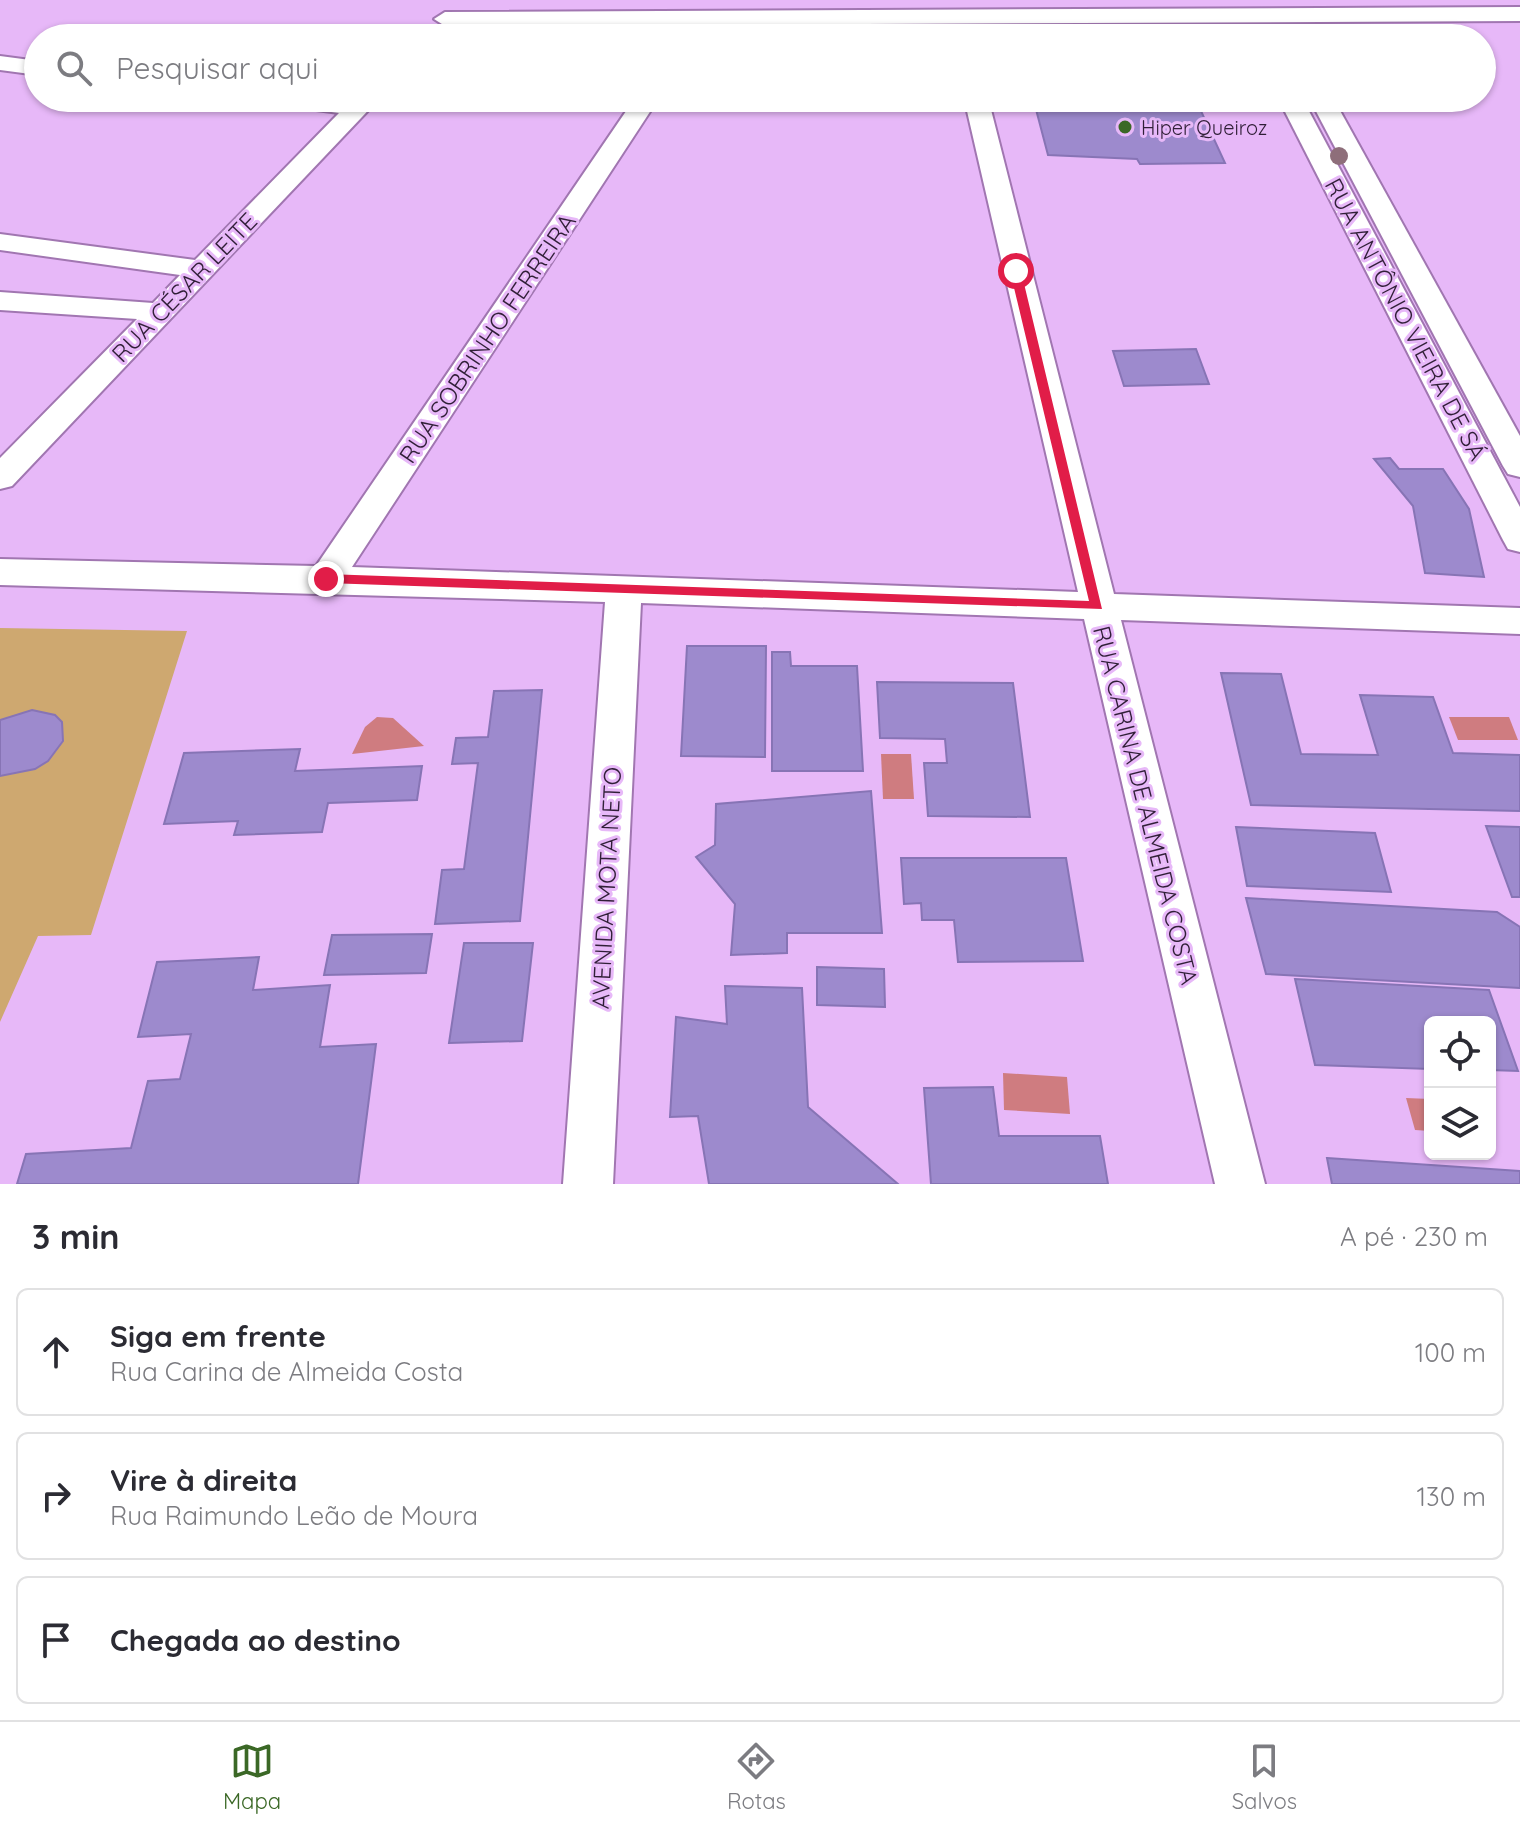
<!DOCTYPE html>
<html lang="pt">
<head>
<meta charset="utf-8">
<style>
	:root { --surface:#fff; --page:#f2f2f3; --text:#2b2b33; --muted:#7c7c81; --line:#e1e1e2; --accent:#3b6826 }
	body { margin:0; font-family:Quicksand,sans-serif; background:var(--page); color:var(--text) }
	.controls { position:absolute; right:24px; bottom:24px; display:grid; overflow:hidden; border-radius:12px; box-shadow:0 2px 6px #0004 }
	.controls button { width:72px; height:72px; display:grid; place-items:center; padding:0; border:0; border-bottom:2px solid var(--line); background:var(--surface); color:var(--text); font:40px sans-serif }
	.stop { position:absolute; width:24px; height:24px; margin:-18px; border:6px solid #e11d48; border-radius:50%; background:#fff }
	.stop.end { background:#e11d48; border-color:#fff; box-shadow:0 2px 8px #0008 }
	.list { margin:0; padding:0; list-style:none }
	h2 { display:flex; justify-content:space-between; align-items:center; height:104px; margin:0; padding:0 32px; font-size:34px }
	h2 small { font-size:26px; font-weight:400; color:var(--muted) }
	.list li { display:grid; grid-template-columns:52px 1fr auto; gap:24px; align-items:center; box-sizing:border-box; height:128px; margin:0 16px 16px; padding:0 16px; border:2px solid var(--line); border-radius:12px }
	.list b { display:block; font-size:30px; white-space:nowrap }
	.list p { margin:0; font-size:26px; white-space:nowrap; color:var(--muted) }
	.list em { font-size:26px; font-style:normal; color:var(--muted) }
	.icon { flex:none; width:44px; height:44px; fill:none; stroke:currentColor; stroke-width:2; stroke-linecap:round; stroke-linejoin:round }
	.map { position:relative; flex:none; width:1520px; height:1184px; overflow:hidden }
	.search { position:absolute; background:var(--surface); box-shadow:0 2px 6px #0004; left:24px; right:24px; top:24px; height:88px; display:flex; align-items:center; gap:20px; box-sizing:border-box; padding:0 28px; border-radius:44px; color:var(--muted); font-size:30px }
	.sheet { height:536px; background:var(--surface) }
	nav { display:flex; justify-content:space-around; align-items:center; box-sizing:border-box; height:112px; border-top:2px solid var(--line); background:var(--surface); font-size:22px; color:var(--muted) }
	nav a { display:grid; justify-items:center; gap:4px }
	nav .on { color:var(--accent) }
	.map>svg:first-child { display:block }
	.green { fill:#cea870 }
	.water { fill:#cf7c80 }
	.building { fill:#9d8acd; stroke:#8774b5; stroke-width:2 }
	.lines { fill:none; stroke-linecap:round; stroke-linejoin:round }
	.minor-casing { stroke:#a176b1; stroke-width:4 }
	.minor { fill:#fff; fill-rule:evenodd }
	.tree { fill:#8e6e7a }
	.route { fill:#e11d48 }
	.poi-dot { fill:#3b6826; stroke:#e7b8f8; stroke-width:3 }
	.labels { text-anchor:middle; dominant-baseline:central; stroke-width:6; stroke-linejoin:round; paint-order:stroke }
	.far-poi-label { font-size:20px; fill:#301f37; stroke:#e7b8f8; text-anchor:start }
	.street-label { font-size:24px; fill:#301f37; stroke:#e7b8f8 }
</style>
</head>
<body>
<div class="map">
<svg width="1520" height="1184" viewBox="0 0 1520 1184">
	<rect width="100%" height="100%" fill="#e7b8f8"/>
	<path class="green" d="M0 628 187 631 91 935 38 936 0 1022Z"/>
	<g class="water">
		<path d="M377 717 393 718 424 746 352 754 365 727Z"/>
		<path d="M1449 717H1509L1518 740H1458Z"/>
		<path d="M881 754H911L914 799H883Z"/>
		<path d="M1003 1073 1067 1077 1070 1114 1004 1110Z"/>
		<path d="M1406 1098 1430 1099V1131L1415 1130Z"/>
	</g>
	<g class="building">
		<path d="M1033 98H1195L1225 163 1140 164 1137 159 1048 155Z"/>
		<path d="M1196 349 1209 384 1124 386 1113 351Z"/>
		<path d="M1390 458 1399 469H1443L1469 509 1484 577 1425 573 1413 506 1374 459Z"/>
		<path d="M687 646H766L765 757 681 756Z"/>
		<path d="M772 652H790L791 666H857L863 771H772Z"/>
		<path d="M1221 673 1281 674 1301 754 1378 755 1360 695 1433 697 1453 753 1520 755V811L1251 805Z"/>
		<path d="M877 682 1013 683 1030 817 928 816 924 763H947L945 739 880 738Z"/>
		<path d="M542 690 520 921 435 924 442 870 464 869 478 763 452 764 456 738 488 737 494 691Z"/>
		<path d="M32 710 55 715 62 722 63 741 48 761 35 769 0 776V720Z"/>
		<path d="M300 749 295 771 422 766 417 800 328 803 322 832 234 835 238 821 164 824 184 753Z"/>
		<path d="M871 791 882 933H787V953L731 955 735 904 696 857 715 845 716 804Z"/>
		<path d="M1486 826 1520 827V897H1512Z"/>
		<path d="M1236 827 1375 833 1391 892 1247 886Z"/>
		<path d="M901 858H1066L1083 961 958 962 954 920H922L921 903 904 904Z"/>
		<path d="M1246 898 1497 912 1520 927V988L1266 974Z"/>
		<path d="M432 934 426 973 324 975 332 935Z"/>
		<path d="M464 943H533L522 1041 449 1043Z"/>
		<path d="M259 957 253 990 330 985 320 1047 376 1044 358 1184H17L26 1154 131 1148 148 1081 180 1079 191 1034 138 1037 157 962Z"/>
		<path d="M817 967 884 969 885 1007 817 1005Z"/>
		<path d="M1295 979 1489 990 1518 1071 1490 1070V1022H1430V1069L1315 1065Z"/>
		<path d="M725 986 802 988 808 1107 898 1184H709L698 1116 670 1117 676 1017 727 1024Z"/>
		<path d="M993 1087 999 1136H1100L1108 1184H931L924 1088Z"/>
		<path d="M1327 1158 1520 1171V1184H1332Z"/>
	</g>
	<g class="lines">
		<defs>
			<g id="minor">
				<path d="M1520 7V21L445 26 434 19 445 12Z"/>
				<path d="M0 56 38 61V75L0 70Z"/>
				<path d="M266 98H380L12 486 0 489V458L137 319 0 310V292L153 303 180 275 0 250V234L195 260 339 113 278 105Z"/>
				<path d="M635 98H659L352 567 1078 592 964 98H988L1114 594 1520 608V634L1121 620 1265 1184H1215L1084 619 641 603 613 1184H563L605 602 0 585V559L316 566Z"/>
				<path d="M1278 98H1302L1520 507V552L1508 549 1503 540Z"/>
				<path d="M1309 98H1333L1520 436V477L1508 474 1503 466Z"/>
			</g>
		</defs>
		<use href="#minor" class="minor-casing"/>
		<use href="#minor" class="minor"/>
	</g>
	<circle class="tree" cx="1339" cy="156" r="9"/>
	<path class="route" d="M1016 268 1021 271 1102 609 326 583 320 579 326 574 1089 601 1010 271Z"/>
	<circle class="poi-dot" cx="1125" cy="127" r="8"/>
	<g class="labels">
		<g class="far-poi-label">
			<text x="1141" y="127">Hiper Queiroz</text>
		</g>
		<g class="street-label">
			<text transform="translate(184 287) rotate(-46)">RUA CÉSAR LEITE</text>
			<text transform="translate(1406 319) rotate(62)">RUA ANTÔNIO VIEIRA DE SÁ</text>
			<text transform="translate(487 338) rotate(-56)">RUA SOBRINHO FERREIRA</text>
			<text transform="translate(1146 805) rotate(76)">RUA CARINA DE ALMEIDA COSTA</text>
			<text transform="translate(606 888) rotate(-87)">AVENIDA MOTA NETO</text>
		</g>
	</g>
</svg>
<div class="controls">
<button><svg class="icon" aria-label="locate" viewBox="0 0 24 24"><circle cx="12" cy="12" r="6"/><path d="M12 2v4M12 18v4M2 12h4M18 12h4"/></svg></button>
<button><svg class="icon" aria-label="layers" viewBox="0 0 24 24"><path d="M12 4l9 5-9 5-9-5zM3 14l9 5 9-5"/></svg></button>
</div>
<div class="stop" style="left:1016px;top:271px"></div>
<div class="stop end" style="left:326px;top:579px"></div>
<div class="search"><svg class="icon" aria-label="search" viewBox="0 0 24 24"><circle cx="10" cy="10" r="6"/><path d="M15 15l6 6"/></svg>Pesquisar aqui</div>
</div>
<section class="sheet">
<h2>3 min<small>A pé · 230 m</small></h2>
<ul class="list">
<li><svg class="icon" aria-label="ahead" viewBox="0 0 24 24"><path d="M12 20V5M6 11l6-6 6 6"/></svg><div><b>Siga em frente</b><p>Rua Carina de Almeida Costa</p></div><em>100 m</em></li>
<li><svg class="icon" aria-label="right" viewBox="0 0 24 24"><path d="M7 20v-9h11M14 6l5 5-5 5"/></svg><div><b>Vire à direita</b><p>Rua Raimundo Leão de Moura</p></div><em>130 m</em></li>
<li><svg class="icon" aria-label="arrive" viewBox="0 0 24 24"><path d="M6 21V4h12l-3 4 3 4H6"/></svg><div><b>Chegada ao destino</b></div></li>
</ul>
</section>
<nav>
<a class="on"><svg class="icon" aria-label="map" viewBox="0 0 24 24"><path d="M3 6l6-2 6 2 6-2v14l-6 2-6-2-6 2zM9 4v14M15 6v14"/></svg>Mapa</a>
<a><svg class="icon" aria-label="directions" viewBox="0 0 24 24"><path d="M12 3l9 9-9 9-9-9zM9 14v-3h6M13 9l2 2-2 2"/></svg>Rotas</a>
<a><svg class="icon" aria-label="saved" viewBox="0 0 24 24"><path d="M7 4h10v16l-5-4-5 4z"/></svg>Salvos</a>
</nav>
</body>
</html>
